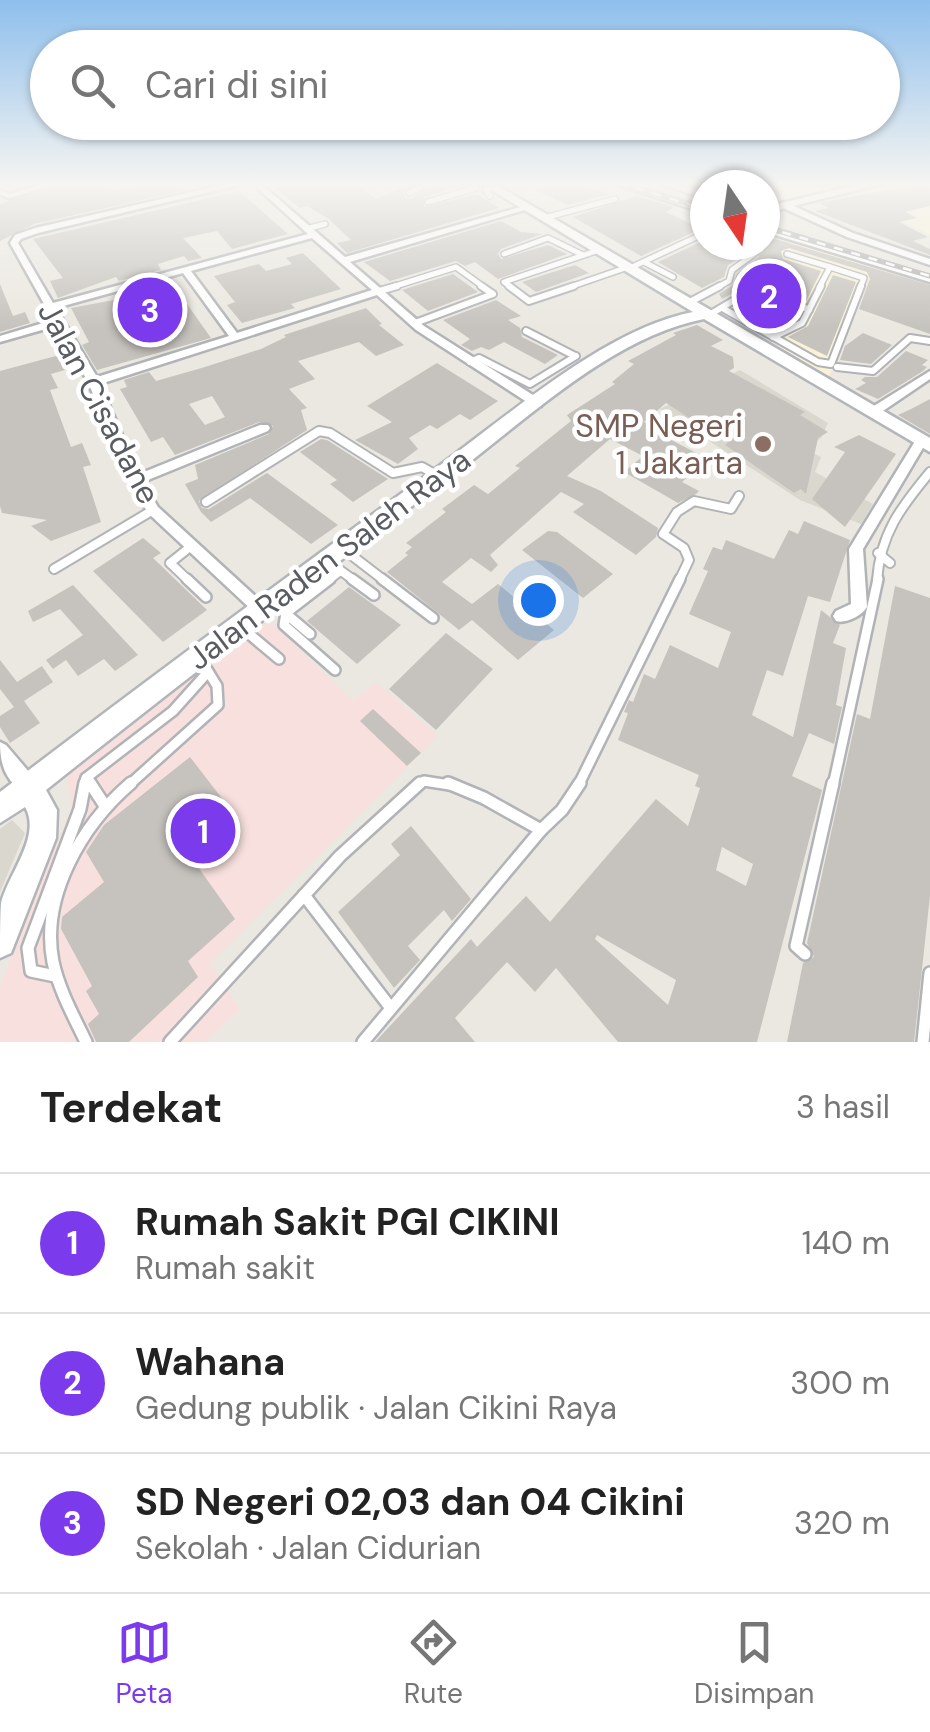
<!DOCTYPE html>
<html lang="id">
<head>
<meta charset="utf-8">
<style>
	:root { --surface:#fff; --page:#f6f6f6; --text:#222; --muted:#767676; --line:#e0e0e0; --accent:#7c3aed }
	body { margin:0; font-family:"DM Sans",sans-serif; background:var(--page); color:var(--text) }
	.compass { position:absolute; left:690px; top:170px; width:90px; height:90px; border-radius:50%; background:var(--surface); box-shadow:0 2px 8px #0004; rotate:167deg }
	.you { position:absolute; left:538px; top:600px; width:35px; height:35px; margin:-25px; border:8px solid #fff; border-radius:50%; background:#1a73e8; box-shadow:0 0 0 15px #1a73e833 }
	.badge { display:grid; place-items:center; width:65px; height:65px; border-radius:50%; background:var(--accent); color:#fff; font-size:32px; font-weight:700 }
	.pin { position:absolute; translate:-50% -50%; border:5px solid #fff; box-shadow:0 2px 10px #0006 }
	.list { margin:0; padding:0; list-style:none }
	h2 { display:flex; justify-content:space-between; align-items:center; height:130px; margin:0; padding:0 40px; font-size:42px }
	h2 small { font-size:32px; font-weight:400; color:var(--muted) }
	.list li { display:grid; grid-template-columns:65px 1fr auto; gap:30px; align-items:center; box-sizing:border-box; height:140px; padding:0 40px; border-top:2px solid var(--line) }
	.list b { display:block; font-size:38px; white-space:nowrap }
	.list p { margin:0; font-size:32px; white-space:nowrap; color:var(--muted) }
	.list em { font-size:32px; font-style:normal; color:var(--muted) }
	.icon { flex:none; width:55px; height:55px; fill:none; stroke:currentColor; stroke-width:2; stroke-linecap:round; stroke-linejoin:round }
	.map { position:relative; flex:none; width:930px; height:1042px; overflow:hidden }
	.search { position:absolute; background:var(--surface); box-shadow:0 2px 8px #0004; left:30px; right:30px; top:30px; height:110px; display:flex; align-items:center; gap:25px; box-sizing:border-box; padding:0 35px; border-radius:55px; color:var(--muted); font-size:38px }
	.sheet { height:550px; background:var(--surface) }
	nav { display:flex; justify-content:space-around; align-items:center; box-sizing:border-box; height:140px; border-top:2px solid var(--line); background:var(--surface); font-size:28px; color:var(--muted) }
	nav a { display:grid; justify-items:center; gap:5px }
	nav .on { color:var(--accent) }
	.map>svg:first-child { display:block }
	.commercial { fill:#f9f2d7 }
	.education { fill:#dad7cf }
	.medical { fill:#f7e0dd }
	.building { fill:#c6c3be; fill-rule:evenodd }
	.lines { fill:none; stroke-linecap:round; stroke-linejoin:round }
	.lane-far4-casing { stroke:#b1b3b7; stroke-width:8 }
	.lane-far3-casing { stroke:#b1b3b7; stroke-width:10 }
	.lane-far2-casing { stroke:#b1b3b7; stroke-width:12 }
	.lane-far1-casing { stroke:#b1b3b7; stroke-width:14 }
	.lane-casing { stroke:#b1b3b7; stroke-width:16 }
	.street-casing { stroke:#b1b3b7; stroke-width:5 }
	.secondary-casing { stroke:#b2b5b9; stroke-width:5 }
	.lane-far4 { stroke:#fff; stroke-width:5 }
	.lane-far3 { stroke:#fff; stroke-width:6 }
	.lane-far2 { stroke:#fff; stroke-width:8 }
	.lane-far1 { stroke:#fff; stroke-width:9 }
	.lane { stroke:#fff; stroke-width:11 }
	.street { fill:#fff; fill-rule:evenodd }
	.secondary { fill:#fff; fill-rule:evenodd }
	.rail-casing { stroke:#afb0b0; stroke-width:5 }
	.rail { stroke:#fff; stroke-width:2.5; stroke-dasharray:9; stroke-linecap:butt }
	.education-dot { fill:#8d6e63; stroke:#fff; stroke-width:4 }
	.labels { text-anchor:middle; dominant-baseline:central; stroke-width:9; stroke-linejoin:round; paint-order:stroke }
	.street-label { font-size:32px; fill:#595c60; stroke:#fff }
	.education-label { font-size:32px; fill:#785e54; stroke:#fff; text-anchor:end }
</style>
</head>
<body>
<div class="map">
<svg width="930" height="1042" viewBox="0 0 930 1042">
	<rect width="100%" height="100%" fill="#eae8e0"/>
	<g class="commercial">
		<path d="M656 183H930V235L847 195 765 214V185H705V198Z"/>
		<path d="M792 238 903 272 890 287 866 280 829 377 716 308 786 267 775 257Z"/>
	</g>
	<g class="education">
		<path d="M740 370 828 423 821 438 804 449 821 457 815 472 873 504 861 524 800 500 660 409Z"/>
		<path d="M12 820 25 833 0 892V829Z"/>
	</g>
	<path class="medical" d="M266 617 353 701 376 682 438 736 210 963 240 1009 204 1042H156L154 1039 151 1042H0V986L72 806 66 775Z"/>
	<g class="building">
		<path d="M60 183H104L113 190 152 183H186L191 189 34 224 0 241V204Z"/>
		<path d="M293 183H358L375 199 415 183 403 192 405 198 411 199 436 183H445L455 187 424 197V207L477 194 499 208 347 253 337 243 351 240 329 219 307 206 300 208 275 188Z"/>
		<path d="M520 183H560L566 187 577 184 610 194 568 205Z"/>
		<path d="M925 183 930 186V206L905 212 917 218 899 222 928 237 913 241 930 249V255L815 211 829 208 819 203Z"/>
		<path d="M239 191 288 234 232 249 217 231 183 238 202 258 188 261 184 256 158 264 161 270 119 281 116 277 58 298 50 281 63 278 33 239Z"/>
		<path d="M636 196 671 206 673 208 666 212 691 224 705 219V227L641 256 573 217Z"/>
		<path d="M501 221 521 232 542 234 501 249 498 254 501 259 548 245 567 254 498 279 475 262 465 266 456 261 390 281 364 262Z"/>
		<path d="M765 236 930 285V334L859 309 870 279 867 272 789 248 781 251 783 259 821 271 806 301 760 279 722 299 719 294 733 285 737 274 759 257 756 248 728 265 724 277 702 288 658 262 705 240V245H765Z"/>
		<path d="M303 253 341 289 291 304 295 308 242 323 227 305 235 302 214 276 259 264 266 271 292 264 286 258Z"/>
		<path d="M575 265 589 273 536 292 522 282Z"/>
		<path d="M453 274 478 292 428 311 402 290Z"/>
		<path d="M833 275 856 282 827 356 788 337 808 326Z"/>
		<path d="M170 280 211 338 97 370 82 345 89 342 71 308 130 297 126 292Z"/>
		<path d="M0 284 13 316 25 312 30 323 0 332Z"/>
		<path d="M759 293 799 313 797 318 774 329 735 307Z"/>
		<path d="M496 300 521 316 508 320 520 328 522 337 558 355 545 364 504 342 489 350 481 347 472 351 461 345 470 339 443 320Z"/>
		<path d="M366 308 382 324 379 325 404 345 376 356 359 342 298 361 315 379 289 389 307 408 301 410 307 430 199 501 202 508 209 509 267 473 338 525 311 544 250 498 211 522 201 512 185 484 198 479 195 465 269 434 273 426 259 422 175 455 163 437 151 442 120 389 127 387 124 380 149 372 156 381 205 367 261 349 286 337 284 335ZM212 396 225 417 205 425 189 404Z"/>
		<path d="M697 325 723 340 711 346 733 357 734 368 729 371 805 412 800 415 828 432 818 438 806 494 801 489 794 493 725 445 728 443 666 403 644 422 654 426 650 429 708 459 682 482 699 491 696 494 678 503 624 472 643 456 610 439 567 476 601 491 658 528 656 537 636 555 573 512 584 504 561 492 490 555 498 565 491 572 471 558 442 582 472 604 498 584 554 630 518 660 472 620 459 630 387 572 408 555 405 553 412 547 406 543 446 512 442 509 474 485 488 494 520 468 515 466 571 421 567 415 615 384 612 382 634 364 628 361 676 335 673 333Z"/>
		<path d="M863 333 892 345 871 364 840 360 845 346Z"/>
		<path d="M906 351 928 360 922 365 927 367 923 371 878 399 855 389 866 383 861 380 865 377H877Z"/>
		<path d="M67 353 75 367 51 374 58 388 50 390 71 447 82 443 91 465 83 467 101 522 51 541 31 526 47 520 2 513 0 506V371Z"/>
		<path d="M437 363 498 401 470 420 460 414 437 429 430 425 409 438 418 449 398 464 355 440 392 422 367 406Z"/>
		<path d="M930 399V434L898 415 911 409Z"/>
		<path d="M859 435 896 454 845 527 812 499 845 452 834 447Z"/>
		<path d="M321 439 327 440 388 479 353 502 330 484 337 480 300 452Z"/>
		<path d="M804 521 850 540 830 602 808 596 783 676 767 670 752 715 793 737 821 610 840 625 833 643 846 648 836 705 842 707 834 744 809 733 792 776 822 790 757 1042H618L556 968 535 992 507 962 455 1018 475 1042H375L471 939 477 947 526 896 550 922 656 799 688 826 700 788 695 786 699 775 618 740 628 713 624 712 629 700 633 702 644 674 655 679 670 645 718 668 731 632 689 614 708 571 703 569 713 547 722 550 726 540 774 559 789 530 798 534ZM722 847 753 864 746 886 716 870ZM597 935 676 980 668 1005 595 939Z"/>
		<path d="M548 531 557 532 613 574 583 598 522 550Z"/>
		<path d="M143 538 161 553 153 558 207 610 163 642 93 571Z"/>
		<path d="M73 585 138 655 115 671 104 659 78 676 66 660 53 669 46 660 83 635 60 609 33 622 28 611Z"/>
		<path d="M895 586 930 598V896L914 1042H787L803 963 814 957 807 943 857 714 870 719Z"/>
		<path d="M349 587 401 625 357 664 307 621Z"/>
		<path d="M446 633 493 669 436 730 389 689Z"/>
		<path d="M0 660 17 682 42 666 53 682 24 701 40 723 10 743 0 727V716L14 707 0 689Z"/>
		<path d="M373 709 421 753 407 766 360 721Z"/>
		<path d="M190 757 234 814 188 853 235 919 188 961 198 977 129 1042H96L88 1024 99 1014 86 991 92 986 61 929 62 917 104 882 86 852 104 825Z"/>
		<path d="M411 826 471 899 452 921 444 910 408 946 420 960 394 988 338 912 400 855 391 844Z"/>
	</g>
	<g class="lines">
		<defs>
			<g id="lane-far4">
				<path d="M380 183H390"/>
				<path d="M409 193 430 183"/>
				<path d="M490 196 486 190 493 188"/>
				<path d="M428 202 476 188"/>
				<path d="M544 218 615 199"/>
				<path d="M306 229 325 224"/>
				<path d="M504 254 548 238 583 255"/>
				<path d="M787 254 830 267 819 288"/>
				<path d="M644 262 673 277"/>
				<path d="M830 267 864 278 860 288"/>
				<path d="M630 268 705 233"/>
				<path d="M389 288 456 267 485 288"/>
				<path d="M512 288 504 282 599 250"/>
				<path d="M567 288 628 267"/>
				<path d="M716 288 729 281 732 270 754 254"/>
				<path d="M754 288 759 285 765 288"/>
			</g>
			<g id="lane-far3">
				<path d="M509 286 529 301 574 286"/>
				<path d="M760 286 809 310"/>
				<path d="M376 292 397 286"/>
				<path d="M688 303 720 286"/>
				<path d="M724 309 818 362 831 364 861 286"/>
				<path d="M709 315 758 286"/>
				<path d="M415 323 493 294 481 286"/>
				<path d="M526 331 575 356"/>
				<path d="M773 337 802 323 821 286"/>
				<path d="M470 362 479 358 530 384 576 356"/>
				<path d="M837 367 873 371 910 338 930 341"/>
			</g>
			<g id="lane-far2">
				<path d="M206 502 319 431 330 433 393 473 422 467 438 476"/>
				<path d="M342 548 385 581"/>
				<path d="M878 553 890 563"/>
				<path d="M326 560 355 581"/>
				<path d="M54 569 153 510"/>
				<path d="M189 581 170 563 190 547"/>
				<path d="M327 581 340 571"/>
				<path d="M679 581 689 560 684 548 663 534 677 512 694 501 731 509 739 496"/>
				<path d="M877 581C880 534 901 507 930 472"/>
			</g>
			<g id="lane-far1">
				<path d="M187 579 206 597"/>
				<path d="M352 579 374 595"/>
				<path d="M382 579 433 618"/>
				<path d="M272 602 310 634"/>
				<path d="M286 613 284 625 335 670"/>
				<path d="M286 613 330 579"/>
				<path d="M242 628 279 659"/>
				<path d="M86 778 91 786"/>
				<path d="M84 786 86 778 173 711 208 672"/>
				<path d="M128 786 218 705 217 686 201 660"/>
				<path d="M416 786 424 781 456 786"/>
				<path d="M578 786 680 579"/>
				<path d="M833 786 878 579"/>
			</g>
			<g id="lane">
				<path d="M90 783 105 806"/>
				<path d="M448 783 484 798 541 830 562 810 580 783"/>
				<path d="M304 895 390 1007"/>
				<path d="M805 954 796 946 833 783"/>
				<path d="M55 976 31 971 28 948 80 809 85 783"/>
				<path d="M86 1042C74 1017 59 990 53 962 40 896 82 825 131 783"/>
				<path d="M170 1042 340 856 420 783"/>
				<path d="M363 1042 541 830"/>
				<path d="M923 1042 930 973"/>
			</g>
			<g id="street">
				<path d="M44 183H56L10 198 0 195V191L10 194Z"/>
				<path d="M232 183H247L38 233 21 239 18 243 53 303 308 234 252 183H260L345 257 524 206 531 208 350 262 424 326 541 400V406H533L416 330 377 295 100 384 139 474 260 425H268L270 428 268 431 143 482 158 507 265 605 268 609 265 613 260 615 255 613 148 513 129 480 88 382 56 326 0 342V336L53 320 10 243 15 235 35 228ZM312 238 372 290 237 333 191 271ZM183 273 229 336 97 377 56 308Z"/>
				<path d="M611 183H623L705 208V213Z"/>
				<path d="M718 183H728L729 185H719Z"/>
				<path d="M781 203H787L853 233 930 259V265L847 237 781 207Z"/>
				<path d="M765 226 930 276V282L765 232Z"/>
				<path d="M930 371V379L877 415H869V409Z"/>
				<path d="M921 437 927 441 863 549 867 607C862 616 845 624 836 621L833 616 836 611 851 604 849 549 917 438Z"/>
				<path d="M0 742 6 745 35 779 37 786 35 793 28 795C6 783 0 766 0 742Z"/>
			</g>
			<g id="secondary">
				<path d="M480 183H493L930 438V452L704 319C611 337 524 422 449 478 313 581 179 684 46 790L57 810 56 838 11 953 0 958C0 941 0 919 1 903 8 874 42 836 25 807L0 823V792C143 683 289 575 435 469 508 416 605 329 693 312Z"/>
				<path d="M659 183H676L705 192V199Z"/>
				<path d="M864 183H885L765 213V207Z"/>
			</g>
		</defs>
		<use href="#lane-far4" class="lane-far4-casing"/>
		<use href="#lane-far3" class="lane-far3-casing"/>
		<use href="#lane-far2" class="lane-far2-casing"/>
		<use href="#lane-far1" class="lane-far1-casing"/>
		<use href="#lane" class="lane-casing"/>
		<use href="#street" class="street-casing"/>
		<use href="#secondary" class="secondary-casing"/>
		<use href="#lane-far4" class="lane-far4"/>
		<use href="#lane-far3" class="lane-far3"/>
		<use href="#lane-far2" class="lane-far2"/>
		<use href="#lane-far1" class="lane-far1"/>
		<use href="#lane" class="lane"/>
		<use href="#street" class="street"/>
		<use href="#secondary" class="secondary"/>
		<defs>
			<g id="rail">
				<path d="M618 183 705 209"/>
				<path d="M765 227 930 276"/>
			</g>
		</defs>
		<use href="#rail" class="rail-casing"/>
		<use href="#rail" class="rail"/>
	</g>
	<linearGradient id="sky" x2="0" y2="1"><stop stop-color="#8ebfed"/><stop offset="0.56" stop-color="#f6f5f1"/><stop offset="1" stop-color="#f6f5f1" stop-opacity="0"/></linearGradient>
	<rect width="930" height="329" fill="url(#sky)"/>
	<circle class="education-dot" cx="763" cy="444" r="10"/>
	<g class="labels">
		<g class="street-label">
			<text transform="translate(99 403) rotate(62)">Jalan Cisadane</text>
			<text transform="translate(329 559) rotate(-37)">Jalan Raden Saleh Raya</text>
		</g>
		<g class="education-label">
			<text x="743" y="426">SMP Negeri<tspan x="743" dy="37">1 Jakarta</tspan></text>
		</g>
	</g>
</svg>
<svg class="compass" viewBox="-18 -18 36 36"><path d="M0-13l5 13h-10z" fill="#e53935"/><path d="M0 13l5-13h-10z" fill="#767676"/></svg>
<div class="you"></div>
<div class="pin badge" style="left:203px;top:831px">1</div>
<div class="pin badge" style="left:769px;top:296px">2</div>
<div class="pin badge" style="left:150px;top:310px">3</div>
<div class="search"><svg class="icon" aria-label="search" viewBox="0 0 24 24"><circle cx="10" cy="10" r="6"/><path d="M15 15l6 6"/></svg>Cari di sini</div>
</div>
<section class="sheet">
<h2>Terdekat<small>3 hasil</small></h2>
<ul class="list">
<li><span class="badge">1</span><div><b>Rumah Sakit PGI CIKINI</b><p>Rumah sakit</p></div><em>140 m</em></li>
<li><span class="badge">2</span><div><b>Wahana</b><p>Gedung publik · Jalan Cikini Raya</p></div><em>300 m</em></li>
<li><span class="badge">3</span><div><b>SD Negeri 02,03 dan 04 Cikini</b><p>Sekolah · Jalan Cidurian</p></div><em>320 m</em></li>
</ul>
</section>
<nav>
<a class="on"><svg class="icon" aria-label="map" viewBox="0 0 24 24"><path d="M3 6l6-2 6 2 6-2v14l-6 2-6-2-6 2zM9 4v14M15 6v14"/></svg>Peta</a>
<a><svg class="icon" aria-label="directions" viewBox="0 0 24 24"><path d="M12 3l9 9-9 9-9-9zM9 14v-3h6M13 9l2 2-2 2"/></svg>Rute</a>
<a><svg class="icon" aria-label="saved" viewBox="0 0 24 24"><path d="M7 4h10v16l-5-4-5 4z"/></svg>Disimpan</a>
</nav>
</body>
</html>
